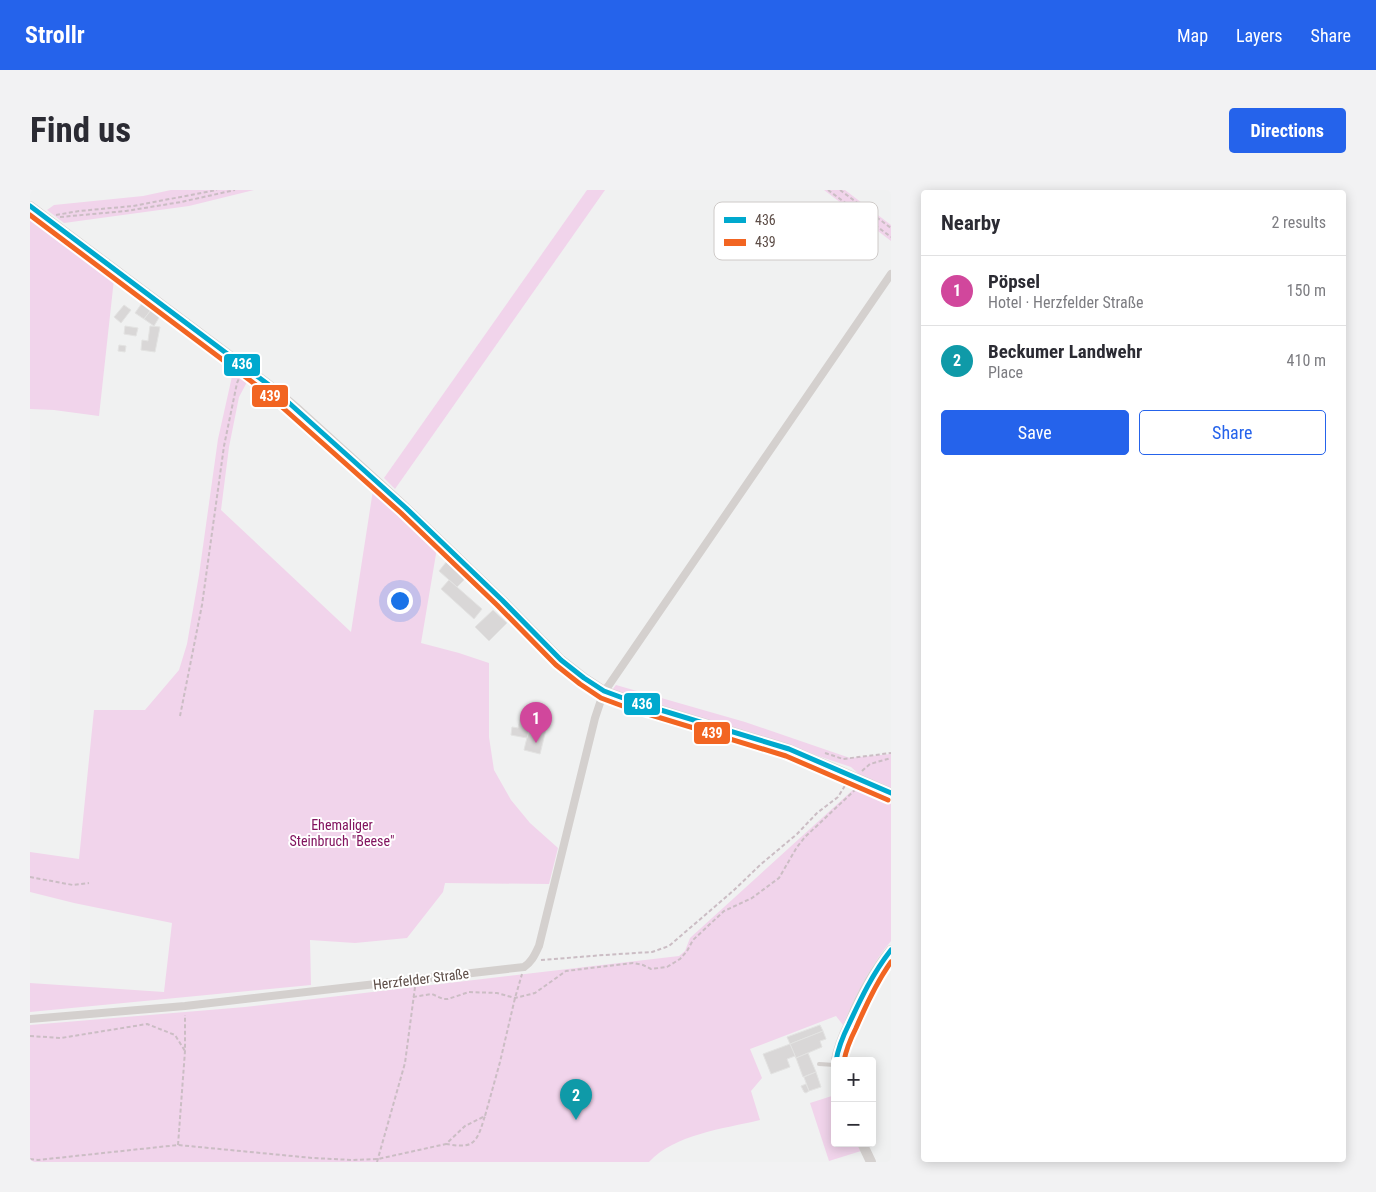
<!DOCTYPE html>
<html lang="en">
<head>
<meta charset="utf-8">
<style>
	:root { --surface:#fff; --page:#f2f2f3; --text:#2b2b33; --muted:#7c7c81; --line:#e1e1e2; --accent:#2563eb }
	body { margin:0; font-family:"Roboto Condensed",sans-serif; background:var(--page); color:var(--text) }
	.controls { position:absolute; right:15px; bottom:15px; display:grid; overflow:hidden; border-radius:5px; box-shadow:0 2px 12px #0003 }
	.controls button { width:45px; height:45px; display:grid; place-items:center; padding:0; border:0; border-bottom:1px solid var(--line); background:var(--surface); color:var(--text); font:25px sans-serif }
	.you { position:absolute; left:369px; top:410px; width:18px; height:18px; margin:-12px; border:4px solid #fff; border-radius:50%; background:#1a73e8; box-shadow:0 0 0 8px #1a73e833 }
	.badge { display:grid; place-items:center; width:32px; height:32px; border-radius:50%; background:var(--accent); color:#fff; font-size:16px; font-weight:700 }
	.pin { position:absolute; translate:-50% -41px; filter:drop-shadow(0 1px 2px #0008) }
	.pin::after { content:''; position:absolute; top:26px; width:18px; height:15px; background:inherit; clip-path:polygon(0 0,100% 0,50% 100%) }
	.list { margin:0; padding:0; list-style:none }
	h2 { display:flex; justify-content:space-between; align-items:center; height:65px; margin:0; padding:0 20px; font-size:21px }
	h2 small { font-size:16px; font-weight:400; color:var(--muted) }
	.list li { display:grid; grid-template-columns:32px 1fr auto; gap:15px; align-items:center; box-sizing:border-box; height:70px; padding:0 20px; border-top:1px solid var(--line) }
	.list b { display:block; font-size:19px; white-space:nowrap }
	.list p { margin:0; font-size:16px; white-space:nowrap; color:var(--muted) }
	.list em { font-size:16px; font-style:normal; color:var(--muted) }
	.actions { display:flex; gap:10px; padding:15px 20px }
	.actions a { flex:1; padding:11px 0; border:1px solid var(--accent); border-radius:5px; text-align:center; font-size:18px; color:var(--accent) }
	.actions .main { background:var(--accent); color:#fff }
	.map { position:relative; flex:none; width:861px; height:972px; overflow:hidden; border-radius:5px }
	header { display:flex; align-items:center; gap:30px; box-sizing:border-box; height:70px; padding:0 25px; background:var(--accent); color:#fff }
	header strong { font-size:24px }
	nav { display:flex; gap:28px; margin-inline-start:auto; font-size:18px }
	.intro { display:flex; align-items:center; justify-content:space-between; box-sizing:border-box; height:120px; padding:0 30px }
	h1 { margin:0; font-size:35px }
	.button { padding:12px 22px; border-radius:5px; background:var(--accent); color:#fff; font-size:18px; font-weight:700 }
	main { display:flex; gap:30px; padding:0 30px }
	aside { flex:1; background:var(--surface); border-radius:5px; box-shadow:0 2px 12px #0003 }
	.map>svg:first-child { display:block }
	.green { fill:#f1d4eb; fill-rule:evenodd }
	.building { fill:#d9d7d7; stroke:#e3e3e2 }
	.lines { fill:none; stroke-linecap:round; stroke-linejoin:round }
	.path { stroke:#cbbdc4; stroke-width:2; stroke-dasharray:4 2.5; stroke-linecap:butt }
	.lane { stroke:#d4d0ce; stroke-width:4 }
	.street { stroke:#d4d0ce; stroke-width:8 }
	.secondary { stroke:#d5d1cf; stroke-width:10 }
	.bus-1-casing { stroke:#fff; stroke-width:9 }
	.bus-2-casing { stroke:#fff; stroke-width:9 }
	.bus-1 { stroke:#00a9ce; stroke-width:5 }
	.bus-2 { stroke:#f26522; stroke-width:5 }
	.labels { text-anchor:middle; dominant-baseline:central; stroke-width:4; stroke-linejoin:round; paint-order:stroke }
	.park-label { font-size:14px; fill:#82145f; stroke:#fff }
	.street-label { font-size:14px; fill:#5d4d47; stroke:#fff }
	.key { fill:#fff; stroke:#cecac8; stroke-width:1 }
	.key-label { font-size:14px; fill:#5d4d47 }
	.line-badge { stroke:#fff; stroke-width:2 }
	.badge-label { font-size:14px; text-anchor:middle; font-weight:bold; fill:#fff }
</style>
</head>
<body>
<header>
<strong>Strollr</strong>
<nav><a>Map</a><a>Layers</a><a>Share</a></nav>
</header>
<div class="intro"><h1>Find us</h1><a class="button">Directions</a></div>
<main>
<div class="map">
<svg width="861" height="972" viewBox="0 0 861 972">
	<rect width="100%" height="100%" fill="#f0f1f1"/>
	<g class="green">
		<path d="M141 0H224L159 16 34 33 17 20 24 15 113 6Z"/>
		<path d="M557 0H575L365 299 354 288Z"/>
		<path d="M794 0H815L861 35V51Z"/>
		<path d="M0 22 84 83 90 92 84 89 69 226 24 220 0 219Z"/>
		<path d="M144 128C178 154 213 180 246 207 303 254 356 306 410 355L416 366 407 358 391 453 429 463 459 473V547L464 580 481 610 500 633 528 658 519 694 415 693 413 702 377 748 325 753 280 750 281 795 0 822V793L134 802 142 733 44 713 0 702V662L49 669 64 520H115L149 480 157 454 169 385 188 249 203 182 139 129ZM217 192 277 242 343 300 321 442 191 320 199 257 209 207Z"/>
		<path d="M586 495 715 532 820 568 861 564V751C840 776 826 805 813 835L806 826 720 859 732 888 721 901 730 930C693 939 645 944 619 972H0V835L215 817 649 766 655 761 660 748 825 598 842 592 831 586 821 577 713 541 582 500Z"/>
		<path d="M805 905V953H827L831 961 799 971 780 913Z"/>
	</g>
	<g class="building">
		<path d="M112 113 121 120 114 129 105 123Z"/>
		<path d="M94 115 101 120 91 133 84 127Z"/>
		<path d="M121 120 130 126 124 136 114 129Z"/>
		<path d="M95 136 108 138 106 146 94 144Z"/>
		<path d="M120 136 130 137 125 162 111 160 112 150 118 151Z"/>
		<path d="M89 155 96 156 95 162 88 161Z"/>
		<path d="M417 371 436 388 427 397 409 381Z"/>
		<path d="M419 390 452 419 444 429 411 399Z"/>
		<path d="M463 420 477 433 459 451 445 437Z"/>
		<path d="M503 523 519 527 510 564 494 560Z"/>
		<path d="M491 525 502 528 497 548 481 545 482 537 488 538Z"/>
		<path d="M790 835 793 841 760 854 757 847Z"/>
		<path d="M793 841 796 849 790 851 792 857 766 868 760 854Z"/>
		<path d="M760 854 766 868 765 866 757 869 760 877 741 884 733 864Z"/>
		<path d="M778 863 786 882 773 887 766 868Z"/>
		<path d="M786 882 791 897 779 901 774 887Z"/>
		<path d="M776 894 779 901 776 903 774 902 771 896Z"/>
	</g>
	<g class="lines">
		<g class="path">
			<path d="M798 0 861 47"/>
			<path d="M810 0 861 38"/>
			<path d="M26 25 49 21 103 16 187 0"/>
			<path d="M30 27 96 21 151 12 205 0"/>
			<path d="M150 526 172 415 194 256 207 193 211 184"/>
			<path d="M795 563 813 569 861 563"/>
			<path d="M832 581 840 574 861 568"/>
			<path d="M0 687 43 695 59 693"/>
			<path d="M511 770 574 765 622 762 639 756 703 701 730 675 767 644 787 623 808 607 816 594"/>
			<path d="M383 807 402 804 413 809H418L439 802 467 803 485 808 505 803 536 781 603 773 613 775 621 779 637 777 650 769 657 761 663 750 694 721 722 708 749 688 767 657 775 647 827 598"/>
			<path d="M0 846 31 848 117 834 145 845 155 861"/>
			<path d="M416 954C422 955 434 957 440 954 449 950 452 934 455 926"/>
			<path d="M148 955 155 861V825"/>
			<path d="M0 969 8 970 148 955 283 968 322 970 348 969 416 954 435 936 455 926 470 872 485 808 492 784"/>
			<path d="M347 972 375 873 385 797"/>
		</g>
		<path class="lane" d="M789 874 805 875"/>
		<path class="street" d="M0 829 155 816 494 777C502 772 505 764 509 756L565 528 574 501 579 495 861 84"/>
		<g class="secondary">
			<path d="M0 16 239 195 266 218 376 318 472 410 531 470 554 488 574 501 601 511 759 559 861 603"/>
			<path d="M806 871C808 858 813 846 819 834 830 807 843 782 861 760"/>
			<path d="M832 953 841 972"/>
		</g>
		<defs>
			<g id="bus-1">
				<path d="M0 16 239 195 376 318 472 410 531 470 554 488 574 501 601 511 759 559 861 603"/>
				<path d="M806 871C808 858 813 846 819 834 831 808 843 783 861 760"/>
			</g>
			<g id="bus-2">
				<path d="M0 25 234 201 371 323 467 415 526 475 550 494 571 508 598 518 756 566 858 610"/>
				<path d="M814 871C816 859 821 848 826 838 836 815 846 793 861 772"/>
			</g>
		</defs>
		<use href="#bus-1" class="bus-1-casing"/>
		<use href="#bus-2" class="bus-2-casing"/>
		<use href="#bus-1" class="bus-1"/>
		<use href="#bus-2" class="bus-2"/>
	</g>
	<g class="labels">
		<g class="park-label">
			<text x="312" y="635">Ehemaliger<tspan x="312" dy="16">Steinbruch "Beese"</tspan></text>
		</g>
		<g class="street-label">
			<text transform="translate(391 789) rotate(-7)">Herzfelder Straße</text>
		</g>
	</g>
	<rect x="684" y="12" width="164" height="58" rx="8" class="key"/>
	<rect x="694" y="27" width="22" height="6" fill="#00a9ce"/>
	<rect x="694" y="49" width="22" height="7" fill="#f26522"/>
	<g class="key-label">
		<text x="725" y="35">436</text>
		<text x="725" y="57">439</text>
	</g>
	<g class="line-badge">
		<rect x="193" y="163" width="38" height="24" rx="5" fill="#00a9ce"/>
		<rect x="221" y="194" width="38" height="24" rx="5" fill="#f26522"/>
		<rect x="593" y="502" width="38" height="24" rx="5" fill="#00a9ce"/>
		<rect x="663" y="531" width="38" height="24" rx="5" fill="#f26522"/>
	</g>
	<g class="badge-label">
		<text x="212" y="179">436</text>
		<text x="240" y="211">439</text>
		<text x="612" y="519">436</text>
		<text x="682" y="548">439</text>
	</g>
</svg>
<div class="controls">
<button>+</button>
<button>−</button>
</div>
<div class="you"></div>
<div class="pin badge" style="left:506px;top:553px;background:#d1479c">1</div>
<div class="pin badge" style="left:546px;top:930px;background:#0f9aa8">2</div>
</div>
<aside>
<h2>Nearby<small>2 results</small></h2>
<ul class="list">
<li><span class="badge" style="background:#d1479c">1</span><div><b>Pöpsel</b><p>Hotel · Herzfelder Straße</p></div><em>150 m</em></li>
<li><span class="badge" style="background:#0f9aa8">2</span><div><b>Beckumer Landwehr</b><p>Place</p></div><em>410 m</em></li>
</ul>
<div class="actions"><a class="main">Save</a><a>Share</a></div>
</aside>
</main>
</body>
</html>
